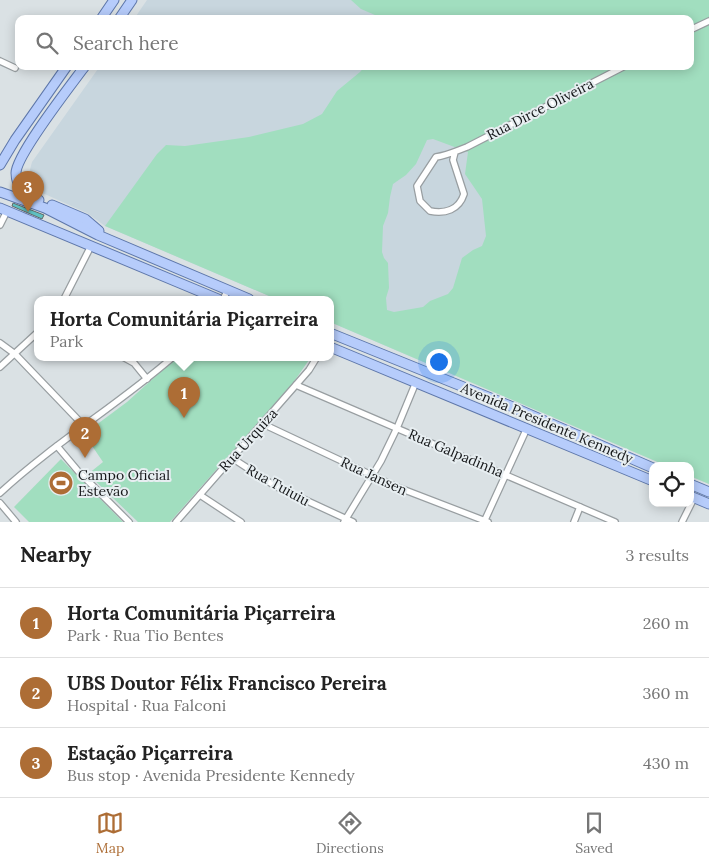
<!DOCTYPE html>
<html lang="en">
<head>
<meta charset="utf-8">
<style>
	:root { --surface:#fff; --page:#f2f2f2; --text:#222; --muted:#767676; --line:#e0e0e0; --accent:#ad6d35 }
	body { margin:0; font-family:Lora,serif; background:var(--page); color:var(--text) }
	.controls { position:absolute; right:15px; bottom:15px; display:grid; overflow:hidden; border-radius:10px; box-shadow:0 2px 12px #0003 }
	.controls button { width:45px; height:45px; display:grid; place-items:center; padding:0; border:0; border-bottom:1px solid var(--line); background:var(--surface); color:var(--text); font:25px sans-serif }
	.you { position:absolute; left:438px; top:361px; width:18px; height:18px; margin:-12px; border:4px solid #fff; border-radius:50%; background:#1a73e8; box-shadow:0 0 0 8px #1a73e833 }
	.badge { display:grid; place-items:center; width:32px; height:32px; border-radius:50%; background:var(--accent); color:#fff; font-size:16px; font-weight:700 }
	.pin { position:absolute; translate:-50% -41px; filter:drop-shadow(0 1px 2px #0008) }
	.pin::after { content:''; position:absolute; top:26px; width:18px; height:15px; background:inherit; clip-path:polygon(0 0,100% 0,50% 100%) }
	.popup { position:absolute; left:34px; top:296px; width:300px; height:65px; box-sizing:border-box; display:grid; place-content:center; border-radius:10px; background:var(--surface); filter:drop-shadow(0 1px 4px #0005); font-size:16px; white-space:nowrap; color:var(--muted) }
	.popup b { font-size:19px; color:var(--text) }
	.popup::after { content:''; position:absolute; left:50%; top:100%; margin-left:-10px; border:10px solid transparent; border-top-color:var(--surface) }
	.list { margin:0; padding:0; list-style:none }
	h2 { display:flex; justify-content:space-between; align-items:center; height:65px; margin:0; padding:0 20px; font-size:21px }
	h2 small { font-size:16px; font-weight:400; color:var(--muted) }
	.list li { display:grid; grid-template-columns:32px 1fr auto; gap:15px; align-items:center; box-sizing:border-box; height:70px; padding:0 20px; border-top:1px solid var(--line) }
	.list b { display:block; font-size:19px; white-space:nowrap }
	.list p { margin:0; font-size:16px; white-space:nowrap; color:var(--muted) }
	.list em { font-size:16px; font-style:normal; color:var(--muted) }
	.icon { flex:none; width:28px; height:28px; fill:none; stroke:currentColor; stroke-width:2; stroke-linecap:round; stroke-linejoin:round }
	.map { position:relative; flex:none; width:709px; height:522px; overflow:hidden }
	.search { position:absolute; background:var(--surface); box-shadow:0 2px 12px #0003; left:15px; right:15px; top:15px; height:55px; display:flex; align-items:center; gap:12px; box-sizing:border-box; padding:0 18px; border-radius:10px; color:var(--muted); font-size:19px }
	.sheet { height:275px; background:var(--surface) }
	nav { display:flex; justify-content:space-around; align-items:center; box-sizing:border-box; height:70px; border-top:1px solid var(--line); background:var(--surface); font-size:14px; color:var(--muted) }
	nav a { display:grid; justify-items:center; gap:2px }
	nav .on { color:var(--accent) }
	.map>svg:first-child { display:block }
	.built { fill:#c8d6de }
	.green { fill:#a1debf; fill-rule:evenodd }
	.building { fill:#5ec0c1; stroke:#616868 }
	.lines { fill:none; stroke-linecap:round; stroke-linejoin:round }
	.minor-casing { stroke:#989ea1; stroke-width:8 }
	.primary-casing { stroke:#5e77aa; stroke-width:11 }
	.minor { stroke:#fff; stroke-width:5.5 }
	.primary { stroke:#b6ccfb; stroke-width:9 }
	.labels { text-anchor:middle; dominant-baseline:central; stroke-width:4; stroke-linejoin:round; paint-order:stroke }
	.street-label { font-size:14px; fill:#151719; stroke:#e7eef1 }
	.poi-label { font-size:14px; fill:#151719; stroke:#e7eef1; text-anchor:start }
</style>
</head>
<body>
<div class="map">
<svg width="709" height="522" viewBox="0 0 709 522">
	<rect width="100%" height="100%" fill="#dae1e4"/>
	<path class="built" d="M147 0H709V484L690 476V466H667L330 322V299H276L105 226 87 213 38 191 31 185 28 177 32 162 100 66H690V19H134Z"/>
	<g class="green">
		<path d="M351 0H709V484L690 476V466H667L330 322V299H276L105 226 157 154 166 145 185 146 249 137 303 124 322 114 337 91 360 72 365 66H690V19H374L375 15 361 9ZM433 139 468 152 465 174 482 199 486 236 482 246 473 250 462 258 453 288 448 294 430 301 423 307 394 312 387 310 386 298 389 288 388 263 384 258 382 252 383 226 388 213 390 197 393 184 406 175 416 164 427 140Z"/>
		<path d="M177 357H311L293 383 170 522H138L88 474 103 462 84 434 127 402Z"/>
		<path d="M61 459 123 522H29L14 507Z"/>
	</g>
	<path class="building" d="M13 203 44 215 42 219 12 206Z"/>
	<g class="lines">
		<defs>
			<g id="minor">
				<path d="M690 30 709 21"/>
				<path d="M0 61 15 68"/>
				<path d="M455 152 453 160 464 194C459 210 445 214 430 211L420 201 417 186 436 157C448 155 456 151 467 147L625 66"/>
				<path d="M0 225 7 211"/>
				<path d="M64 299 91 246"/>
				<path d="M223 299 228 290"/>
				<path d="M0 343 15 354 84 426"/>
				<path d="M123 357 134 363 147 379"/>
				<path d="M0 367 38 332"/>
				<path d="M296 385 615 522"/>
				<path d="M263 424 397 487 488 522"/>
				<path d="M57 446 78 471 129 522"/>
				<path d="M232 458 275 486 353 522"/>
				<path d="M0 493C54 443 118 405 173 357"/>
				<path d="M200 495 241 522"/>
				<path d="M0 503 16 522"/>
				<path d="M176 522 309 370 317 357"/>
				<path d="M344 522 381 461 397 428 416 382"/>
				<path d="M484 522 527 428"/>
				<path d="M574 522 580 507"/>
				<path d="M682 522 694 498"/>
			</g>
			<g id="primary">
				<path d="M101 19 114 0"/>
				<path d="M119 19 132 0"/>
				<path d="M0 165 15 140 67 66"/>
				<path d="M0 192 45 208 98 235 249 299"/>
				<path d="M39 200C27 195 16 189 16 173 16 155 71 85 85 66"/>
				<path d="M52 205 85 219 99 231"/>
				<path d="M0 208 218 299"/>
				<path d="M330 333 508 405 653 468"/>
				<path d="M330 347 653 481"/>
				<path d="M690 484 709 492"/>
				<path d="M690 496 709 504"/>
			</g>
		</defs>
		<use href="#minor" class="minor-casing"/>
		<use href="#primary" class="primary-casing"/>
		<use href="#minor" class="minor"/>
		<use href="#primary" class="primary"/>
	</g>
	<defs>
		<symbol id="stadium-disc" viewBox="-11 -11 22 22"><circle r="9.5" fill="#ad6d35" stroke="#e7eef1"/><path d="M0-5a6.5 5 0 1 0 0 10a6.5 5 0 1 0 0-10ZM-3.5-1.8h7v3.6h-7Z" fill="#fff"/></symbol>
	</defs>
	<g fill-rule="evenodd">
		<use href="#stadium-disc" x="47" y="469" width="28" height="28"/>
	</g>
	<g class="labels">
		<g class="street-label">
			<text transform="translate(540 109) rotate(-27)">Rua Dirce Oliveira</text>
			<text transform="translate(547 423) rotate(23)">Avenida Presidente Kennedy</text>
			<text transform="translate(248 440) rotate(-48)">Rua Urquiza</text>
			<text transform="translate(456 453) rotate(23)">Rua Galpadinha</text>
			<text transform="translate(374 476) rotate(25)">Rua Jansen</text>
			<text transform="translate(278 485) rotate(29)">Rua Tuiuiu</text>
		</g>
		<g class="poi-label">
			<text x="78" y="475">Campo Oficial<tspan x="78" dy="16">Estevão</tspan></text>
		</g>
	</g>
</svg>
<div class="controls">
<button><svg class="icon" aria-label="locate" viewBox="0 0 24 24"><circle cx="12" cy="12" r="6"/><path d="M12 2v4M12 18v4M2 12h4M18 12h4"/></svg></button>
</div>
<div class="you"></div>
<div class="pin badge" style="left:184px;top:418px">1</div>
<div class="popup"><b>Horta Comunitária Piçarreira</b>Park</div>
<div class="pin badge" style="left:85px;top:458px">2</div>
<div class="pin badge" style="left:28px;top:212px">3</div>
<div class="search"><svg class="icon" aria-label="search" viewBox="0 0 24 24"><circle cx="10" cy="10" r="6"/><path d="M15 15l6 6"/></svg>Search here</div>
</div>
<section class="sheet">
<h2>Nearby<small>3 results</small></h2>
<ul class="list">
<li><span class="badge">1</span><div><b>Horta Comunitária Piçarreira</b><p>Park · Rua Tio Bentes</p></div><em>260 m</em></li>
<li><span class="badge">2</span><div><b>UBS Doutor Félix Francisco Pereira</b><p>Hospital · Rua Falconi</p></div><em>360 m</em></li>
<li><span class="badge">3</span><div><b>Estação Piçarreira</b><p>Bus stop · Avenida Presidente Kennedy</p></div><em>430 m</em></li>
</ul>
</section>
<nav>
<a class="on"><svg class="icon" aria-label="map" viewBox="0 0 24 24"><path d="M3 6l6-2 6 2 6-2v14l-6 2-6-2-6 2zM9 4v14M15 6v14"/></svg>Map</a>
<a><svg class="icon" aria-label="directions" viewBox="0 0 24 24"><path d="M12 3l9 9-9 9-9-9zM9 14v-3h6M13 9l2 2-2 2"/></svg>Directions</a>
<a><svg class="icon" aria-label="saved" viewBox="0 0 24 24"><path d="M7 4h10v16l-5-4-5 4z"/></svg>Saved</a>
</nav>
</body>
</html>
